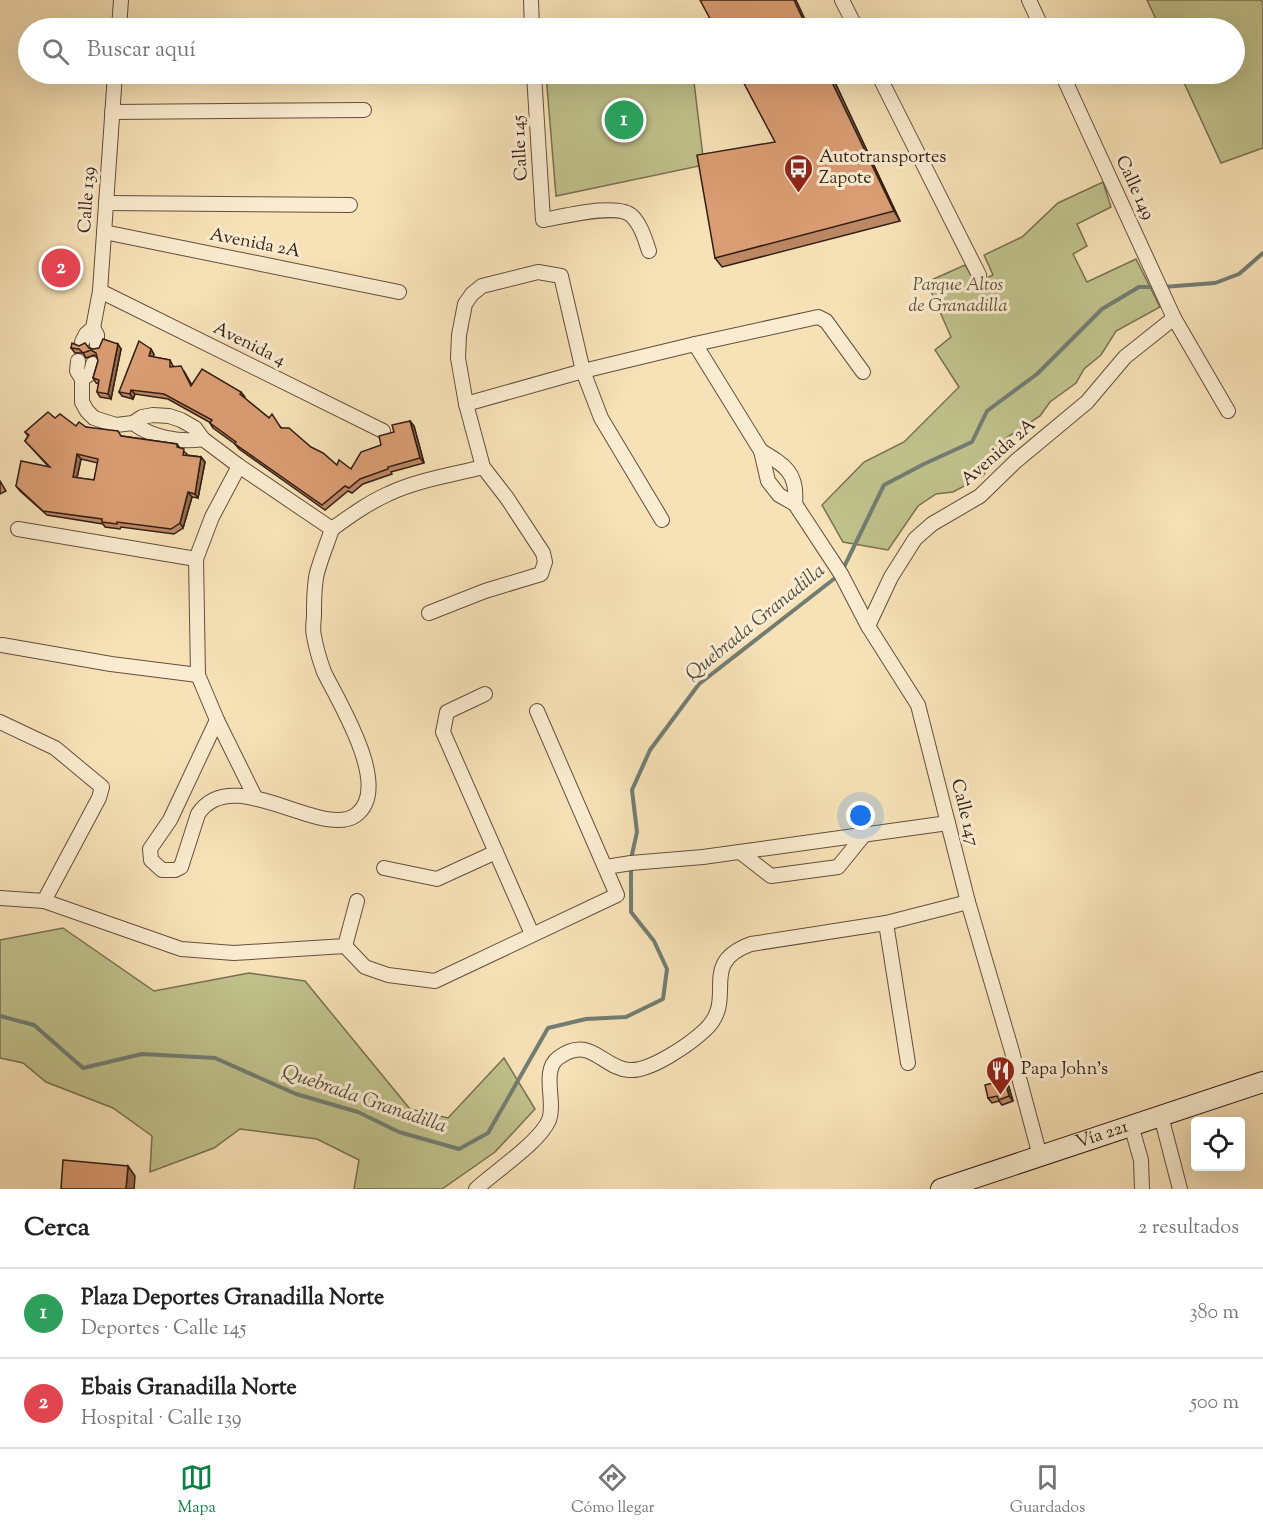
<!DOCTYPE html>
<html lang="es">
<head>
<meta charset="utf-8">
<style>
	:root { --surface:#fff; --page:#f6f6f6; --text:#222; --muted:#767676; --line:#e0e0e0; --accent:#0b8043 }
	body { margin:0; font-family:"Sorts Mill Goudy",serif; background:var(--page); color:var(--text) }
	.controls { position:absolute; right:18px; bottom:18px; display:grid; overflow:hidden; border-radius:6px; box-shadow:0 6px 24px #0002 }
	.controls button { width:54px; height:54px; display:grid; place-items:center; padding:0; border:0; border-bottom:2px solid var(--line); background:var(--surface); color:var(--text); font:30px sans-serif }
	.you { position:absolute; left:861px; top:816px; width:21px; height:21px; margin:-15px; border:4px solid #fff; border-radius:50%; background:#1a73e8; box-shadow:0 0 0 9px #1a73e833 }
	.badge { display:grid; place-items:center; width:39px; height:39px; border-radius:50%; background:var(--accent); color:#fff; font-size:20px; font-weight:700 }
	.pin { position:absolute; translate:-50% -50%; border:3px solid #fff; box-shadow:0 2px 6px #0006 }
	.list { margin:0; padding:0; list-style:none }
	h2 { display:flex; justify-content:space-between; align-items:center; height:78px; margin:0; padding:0 24px; font-size:26px }
	h2 small { font-size:20px; font-weight:400; color:var(--muted) }
	.list li { display:grid; grid-template-columns:39px 1fr auto; gap:18px; align-items:center; box-sizing:border-box; height:90px; padding:0 24px; border-top:2px solid var(--line) }
	.list b { display:block; font-size:22px; white-space:nowrap }
	.list p { margin:0; font-size:20px; white-space:nowrap; color:var(--muted) }
	.list em { font-size:20px; font-style:normal; color:var(--muted) }
	.icon { flex:none; width:33px; height:33px; fill:none; stroke:currentColor; stroke-width:2; stroke-linecap:round; stroke-linejoin:round }
	.map { position:relative; flex:none; width:1263px; height:1189px; overflow:hidden }
	.search { position:absolute; background:var(--surface); box-shadow:0 6px 24px #0002; left:18px; right:18px; top:18px; height:66px; display:flex; align-items:center; gap:15px; box-sizing:border-box; padding:0 21px; border-radius:33px; color:var(--muted); font-size:22px }
	.sheet { height:258px; background:var(--surface) }
	nav { display:flex; justify-content:space-around; align-items:center; box-sizing:border-box; height:84px; border-top:2px solid var(--line); background:var(--surface); font-size:16px; color:var(--muted) }
	nav a { display:grid; justify-items:center; gap:3px }
	nav .on { color:var(--accent) }
	.map>svg:first-child { display:block }
	.green { fill:#c0c28c; stroke:#797051; stroke-width:1.5 }
	.lines { fill:none; stroke-linecap:round; stroke-linejoin:round }
	.stream { stroke:#727d72; stroke-width:4 }
	.street-casing { stroke:#634f3e; stroke-width:16 }
	.secondary-casing { stroke:#321e16; stroke-width:22 }
	.street { stroke:#faecd0; stroke-width:14 }
	.secondary { stroke:#faecd0; stroke-width:20 }
	.wall { fill:#bc8763; stroke:#321e16; stroke-width:1.5; fill-rule:evenodd }
	.shaded-wall { fill:#996e50; stroke:#321e16; stroke-width:1.5 }
	.building { fill:#db9d73; stroke:#321e16; stroke-width:1.5; fill-rule:evenodd }
	.labels { text-anchor:middle; dominant-baseline:central; stroke-width:6; stroke-linejoin:round; paint-order:stroke }
	.street-label { font-size:18px; fill:#321e16; stroke:#faecd0 }
	.poi-label { font-size:18px; fill:#321e16; stroke:#faecd0; text-anchor:start }
	.park-label { font-size:18px; font-style:italic; fill:#5d4f39; stroke:#faecd0 }
	.water-label { font-size:20px; font-style:italic; fill:#524e44; stroke:#faecd0 }
</style>
</head>
<body>
<div class="map">
<svg width="1263" height="1189" viewBox="0 0 1263 1189">
	<rect width="100%" height="100%" fill="#f7e2b7"/>
	<filter id="stains"><feTurbulence type="fractalNoise" baseFrequency=".00333" numOctaves="4"/><feColorMatrix values="0 0 0 0 .2 0 0 0 0 .09 0 0 0 0 .02 0 0 0 .5 -.17"/></filter>
	<radialGradient id="worn" r=".72"><stop offset=".6" stop-color="#630" stop-opacity="0"/><stop offset="1" stop-color="#630" stop-opacity=".3"/></radialGradient>
	<g class="green">
		<path d="M1147 0H1261L1263 3V148L1221 163 1180 74H1234V28H1160Z"/>
		<path d="M546 74H693L704 165 556 196Z"/>
		<path d="M1103 182 1111 207 1077 224 1087 246 1073 254 1087 282 1136 259 1160 307 1116 331 1101 355 1084 369 1076 383 1050 402 1040 416 1006 438 983 476 953 492 936 494 918 506 888 550 843 542 822 505 864 462 904 442 959 387 935 350 951 337 927 282 965 265 976 283 993 275 984 255 1022 237 1058 203Z"/>
		<path d="M63 928 154 991 249 973 305 981 410 1109 448 1118 504 1058 535 1109 495 1152 442 1189H354L359 1160 317 1139 240 1129 214 1148 150 1172 152 1136 113 1108 46 1082 23 1063 0 1058V940Z"/>
	</g>
	<g class="lines">
		<g class="stream">
			<path d="M1163 287 1215 283 1239 274 1263 253"/>
			<path d="M843 569 884 485 924 464 972 442 987 411 1037 374 1102 309 1139 287H1155"/>
			<path d="M631 859 637 832 632 790 650 750 699 684 839 575"/>
			<path d="M0 1016 34 1025 83 1068 142 1054 215 1058 296 1094 358 1112 399 1132 459 1149 488 1133 548 1028 586 1019 626 1017 663 999 667 969 654 941 631 912V867"/>
		</g>
		<defs>
			<g id="street">
				<path d="M531 0 532 28"/>
				<path d="M842 0 856 28"/>
				<path d="M1029 0 1042 28"/>
				<path d="M119 28 121 0"/>
				<path d="M534 74 543 220C562 217 618 202 632 216 641 225 645 239 649 251"/>
				<path d="M878 74 979 275"/>
				<path d="M1062 74 1174 318 1228 411"/>
				<path d="M112 112 364 110"/>
				<path d="M106 203 350 205"/>
				<path d="M104 232 399 292"/>
				<path d="M100 291 383 431"/>
				<path d="M93 328 100 291 115 74"/>
				<path d="M93 328 97 335V345"/>
				<path d="M82 342 86 334 93 328"/>
				<path d="M695 344 761 451 768 481 779 495 795 504"/>
				<path d="M78 361 77 371 82 379V402L87 411 94 418 116 425 133 423 142 417 153 415 169 416 181 420 195 428 203 439 239 466 332 529C350 516 368 503 388 494 417 480 452 475 483 467"/>
				<path d="M82 379 91 373 93 364"/>
				<path d="M466 404 583 371 695 344 818 317 826 321 863 372"/>
				<path d="M133 423C151 437 180 443 203 439"/>
				<path d="M761 451C785 465 798 473 795 504"/>
				<path d="M239 466 212 517 196 559 198 675 217 720 255 797"/>
				<path d="M795 504 841 574 868 626 918 705 968 902 1011 1048 1040 1156"/>
				<path d="M18 529 196 559"/>
				<path d="M429 613 485 591 541 574 545 562 543 553 507 498 483 467 466 404 458 358 459 335 465 304 472 294 482 286 538 272 561 276 583 371 601 418 662 520"/>
				<path d="M868 626 891 577 915 539 932 524 980 496 1016 461 1087 402 1125 357 1174 318"/>
				<path d="M2 645 111 664 198 675"/>
				<path d="M485 694 447 712 443 732 532 934"/>
				<path d="M217 720 170 820 150 849 151 860 162 870H175L181 867 198 814C232 762 322 840 356 815 393 788 338 701 324 672 320 661 316 648 314 636 312 629 314 621 314 614 314 601 314 585 317 573 321 558 327 544 332 529"/>
				<path d="M0 722 55 748 102 787 99 798 44 901"/>
				<path d="M740 852 771 876 838 867 864 835"/>
				<path d="M606 867 631 863 703 857 948 823"/>
				<path d="M384 868 437 879 496 852"/>
				<path d="M0 898 44 901 181 949 234 953 345 946 357 901"/>
				<path d="M886 923 908 1063"/>
				<path d="M345 946 365 967 388 975 435 981 617 895 537 711"/>
				<path d="M1161 1116 1180 1189"/>
				<path d="M1131 1125 1141 1160 1142 1189"/>
				<path d="M476 1189C494 1172 540 1142 549 1120 556 1102 541 1071 558 1058 590 1034 602 1068 629 1070 650 1072 690 1044 705 1030 739 998 696 964 751 944L886 923 968 902"/>
			</g>
			<g id="secondary">
				<path id="s1" d="M941 1189 1263 1082"/>
			</g>
		</defs>
		<use href="#street" class="street-casing"/>
		<use href="#secondary" class="secondary-casing"/>
		<use href="#street" class="street"/>
		<use href="#secondary" class="secondary"/>
	</g>
	<g class="wall">
		<path d="M831 74 900 221 722 267 715 258 775 142Z"/>
		<path d="M79 346 93 349H121L111 399 100 397 97 392 99 384 96 383 93 378 98 361 97 357 94 355 86 358 83 353H75L71 348Z"/>
		<path d="M154 354 153 357 170 360 173 366 184 371 192 385 241 392 245 397 244 398 282 428 337 465 351 469 381 445 394 432 410 421 414 426 424 463 391 472 392 474 363 484 352 493 348 491 325 510 239 449 235 444 213 428 210 423H211L168 399 135 394 133 399 122 396 119 392Z"/>
		<path d="M55 418 76 426 86 427 122 436 177 444 180 448 187 454V455L201 457 205 462 198 498 192 497 183 528 174 534 121 527 120 529 105 527 103 524 47 515 20 491 16 486 48 466 25 441 28 436 25 432ZM81 459 98 463 94 480 77 478Z"/>
		<path d="M0 481 6 491 0 494Z"/>
		<path d="M1005 1080 1008 1084 1013 1101 1002 1105 999 1101 992 1103 988 1098Z"/>
	</g>
	<g class="shaded-wall">
		<path d="M794 0H796L809 28H807Z"/>
		<path d="M828 74H831L900 221 894 211Z"/>
		<path d="M118 344 121 349 111 399 108 394Z"/>
		<path d="M151 349 154 354 152 361 149 356Z"/>
		<path d="M131 390 135 394 133 399 130 394Z"/>
		<path d="M410 421 414 426 424 463 420 458Z"/>
		<path d="M77 454 81 459 76 482 73 477Z"/>
		<path d="M201 457 205 462 198 498 195 494Z"/>
		<path d="M188 492 192 497 183 528 180 523Z"/>
		<path d="M1005 1080 1008 1084 1013 1101 1009 1096Z"/>
		<path d="M128 1166 135 1176 134 1189H126Z"/>
	</g>
	<g class="building">
		<path d="M700 0H794L807 28H715Z"/>
		<path d="M739 74H828L894 211 715 258 697 155 775 142Z"/>
		<path d="M103 339 118 344 108 394 97 392 99 380 93 378 98 361 96 353 91 350 83 353 79 349 71 348 72 343 79 346 85 343 89 348 93 349 99 348Z"/>
		<path d="M139 341 151 349 149 356 170 360V367L181 366 191 386 202 369 241 392 240 394 269 418 272 414 281 428H289L311 447 323 453 337 465 339 460 351 469 361 452 381 445 379 436 394 432 392 425 410 421 420 458 388 467V469L360 479 349 488 345 486 322 505 235 444 236 442 210 423 212 420 164 394 131 390 130 394 119 392Z"/>
		<path d="M48 412 55 418 60 414 76 426 79 422 86 427 118 431 121 436 177 444V447L184 449 183 455 201 457 195 494 188 492 180 523 171 529 117 522V524L102 522V519L43 511 16 486 21 461 50 467 25 441 29 435 25 432ZM77 454 98 459 94 480 73 477Z"/>
		<path d="M1005 1080 1009 1096 999 1100 997 1096 988 1098 985 1085Z"/>
		<path d="M63 1160 128 1166 126 1189H61Z"/>
	</g>
	<defs>
		<symbol id="bus-pin" viewBox="-11 -11 22 30"><path d="M0 17L-7.5 6A9.5 9.5 0 1 1 7.5 6Z" fill="#8f2418" stroke="#faecd0"/><path d="M-5-6H5V4H4V6H2V4H-2V6H-4V4H-5ZM-3.5-4V0h7V-4ZM-3.5 1.2v1.5H-2V1.2ZM2 1.2v1.5H3.5V1.2Z" fill="#fff"/></symbol>
		<symbol id="restaurant-pin" viewBox="-11 -11 22 30"><path d="M0 17L-7.5 6A9.5 9.5 0 1 1 7.5 6Z" fill="#8f2418" stroke="#faecd0"/><path d="M-5-6h1v4h1v-4h1v4h1v-4h1v5L-1.5 .5V6h-2V.5L-5-1ZM5-6V6H3V1.5H1.5Q1.5-4 5-6Z" fill="#fff"/></symbol>
	</defs>
	<g fill-rule="evenodd">
		<use href="#bus-pin" x="782" y="152" width="33" height="45"/>
		<use href="#restaurant-pin" x="984" y="1054" width="33" height="45"/>
	</g>
	<g class="labels">
		<g class="street-label">
			<text transform="translate(521 148) rotate(-93)">Calle 145</text>
			<text transform="translate(1134 188) rotate(65)">Calle 149</text>
			<text transform="translate(88 200) rotate(-86)">Calle 139</text>
			<text transform="translate(255 244) rotate(11)">Avenida 2A</text>
			<text transform="translate(249 345) rotate(26)">Avenida 4</text>
			<text transform="translate(999 453) rotate(-41)">Avenida 2A</text>
			<text transform="translate(964 813) rotate(76)">Calle 147</text>
			<text stroke="none"><textPath href="#s1" startOffset="170">Vía 221</textPath></text>
		</g>
		<g class="poi-label">
			<text x="819" y="158">Autotransportes<tspan x="819" dy="21">Zapote</tspan></text>
			<text x="1021" y="1070">Papa John's</text>
		</g>
		<g class="park-label">
			<text x="958" y="286">Parque Altos<tspan x="958" dy="21">de Granadilla</tspan></text>
		</g>
		<g class="water-label">
			<text transform="translate(756 623) rotate(-39)">Quebrada Granadilla</text>
			<text transform="translate(364 1100) rotate(19)">Quebrada Granadilla</text>
		</g>
	</g>
	<rect width="100%" height="100%" filter="url(#stains)"/>
	<rect width="100%" height="100%" fill="url(#worn)"/>
</svg>
<div class="controls">
<button><svg class="icon" aria-label="locate" viewBox="0 0 24 24"><circle cx="12" cy="12" r="6"/><path d="M12 2v4M12 18v4M2 12h4M18 12h4"/></svg></button>
</div>
<div class="you"></div>
<div class="pin badge" style="left:624px;top:120px;background:#2e9e5b">1</div>
<div class="pin badge" style="left:61px;top:268px;background:#e0444e">2</div>
<div class="search"><svg class="icon" aria-label="search" viewBox="0 0 24 24"><circle cx="10" cy="10" r="6"/><path d="M15 15l6 6"/></svg>Buscar aquí</div>
</div>
<section class="sheet">
<h2>Cerca<small>2 resultados</small></h2>
<ul class="list">
<li><span class="badge" style="background:#2e9e5b">1</span><div><b>Plaza Deportes Granadilla Norte</b><p>Deportes · Calle 145</p></div><em>380 m</em></li>
<li><span class="badge" style="background:#e0444e">2</span><div><b>Ebais Granadilla Norte</b><p>Hospital · Calle 139</p></div><em>500 m</em></li>
</ul>
</section>
<nav>
<a class="on"><svg class="icon" aria-label="map" viewBox="0 0 24 24"><path d="M3 6l6-2 6 2 6-2v14l-6 2-6-2-6 2zM9 4v14M15 6v14"/></svg>Mapa</a>
<a><svg class="icon" aria-label="directions" viewBox="0 0 24 24"><path d="M12 3l9 9-9 9-9-9zM9 14v-3h6M13 9l2 2-2 2"/></svg>Cómo llegar</a>
<a><svg class="icon" aria-label="saved" viewBox="0 0 24 24"><path d="M7 4h10v16l-5-4-5 4z"/></svg>Guardados</a>
</nav>
</body>
</html>
